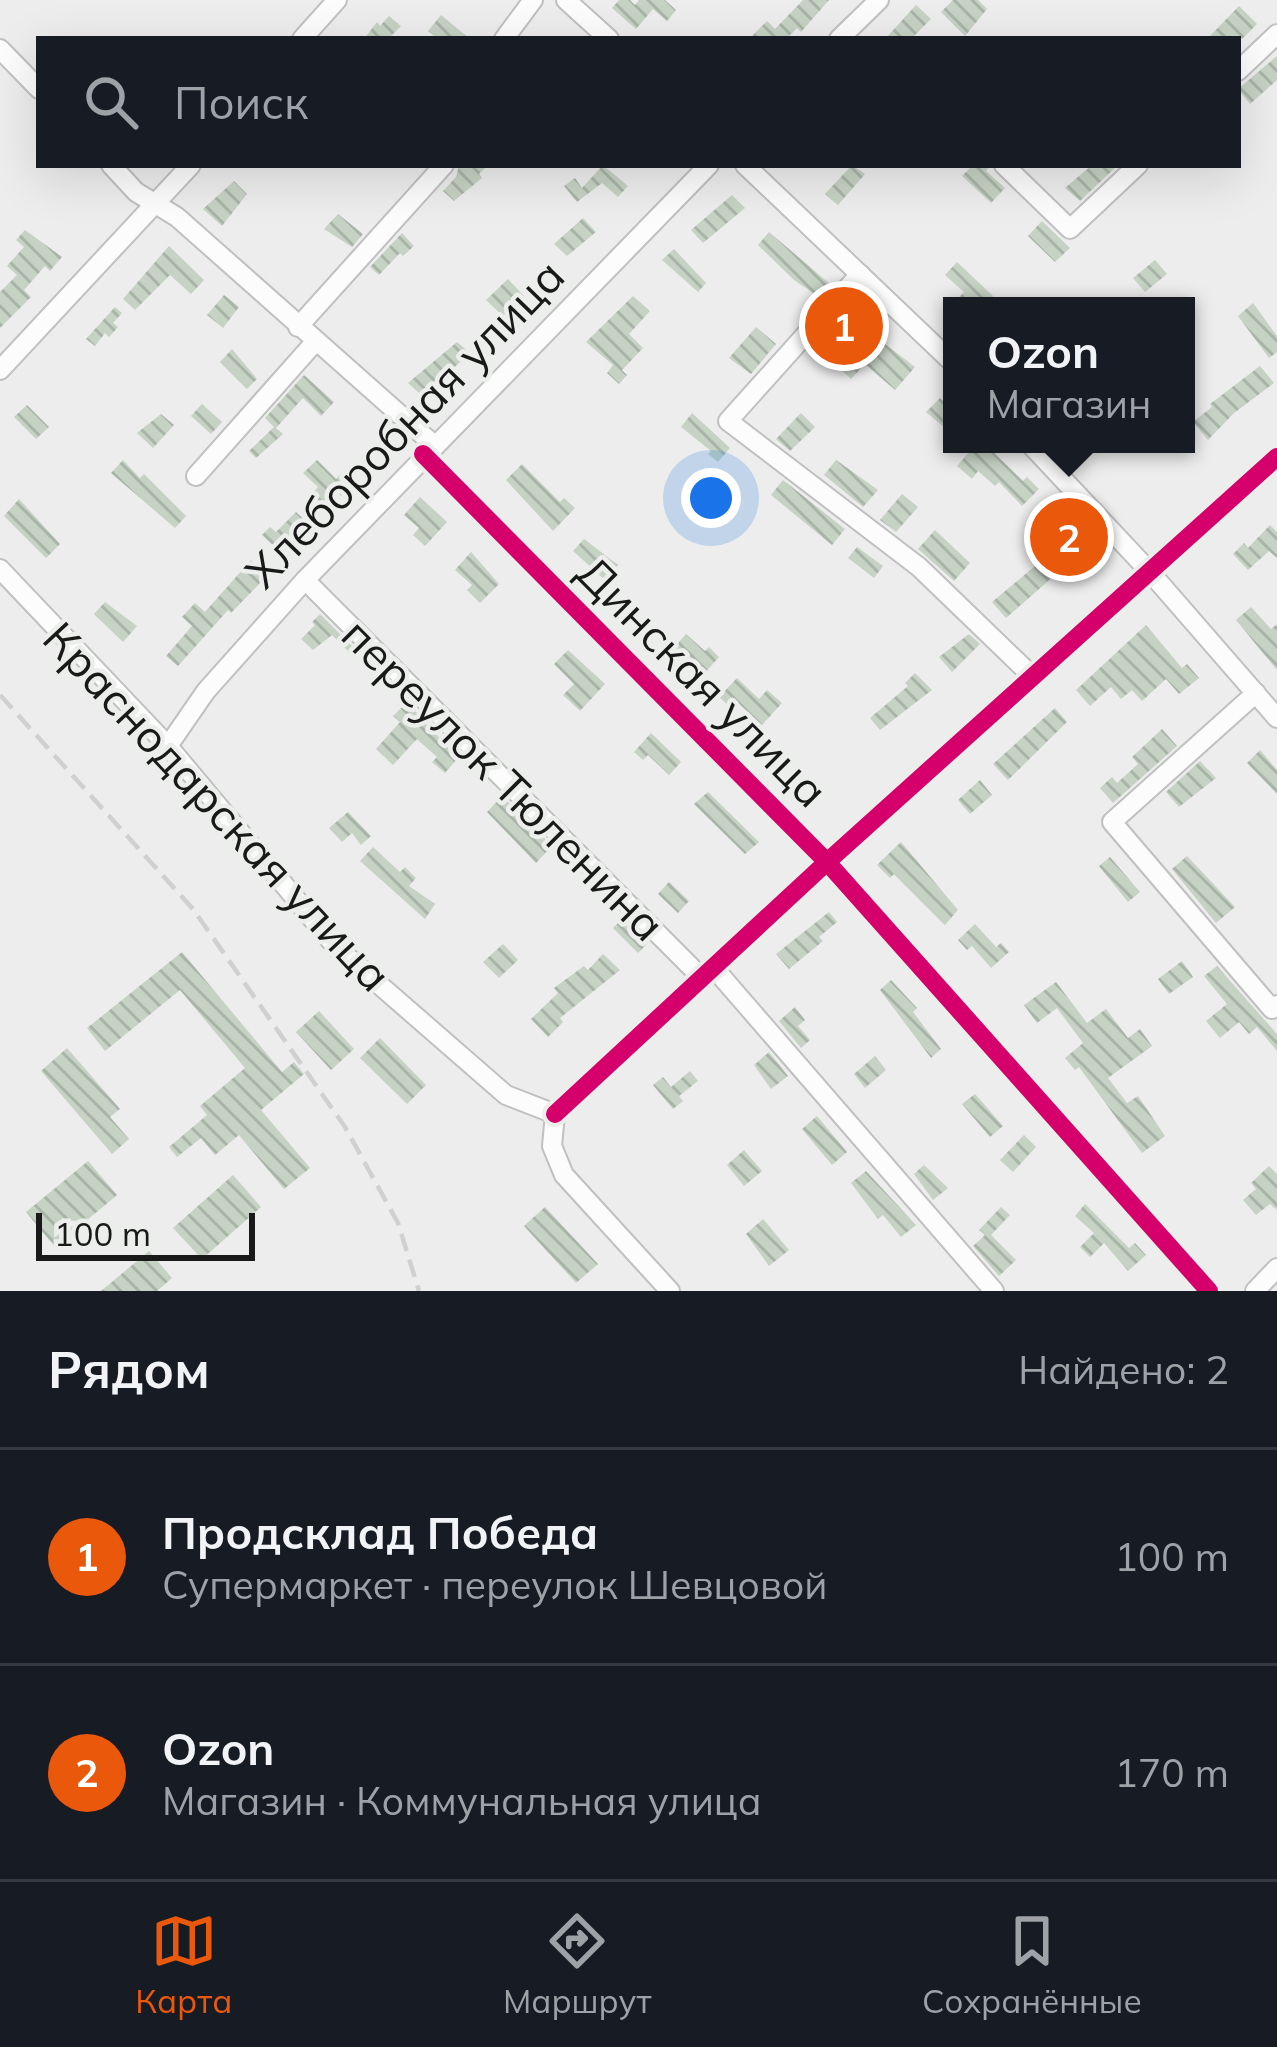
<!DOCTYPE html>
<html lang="ru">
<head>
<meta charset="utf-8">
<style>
	:root { --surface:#171b24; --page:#20242c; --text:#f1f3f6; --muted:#9ea1a6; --line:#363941; --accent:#ea580c }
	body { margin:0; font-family:Mulish,sans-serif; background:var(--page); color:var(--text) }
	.scale { position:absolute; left:36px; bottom:30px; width:219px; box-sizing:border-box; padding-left:12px; border:6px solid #181918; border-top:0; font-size:33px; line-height:42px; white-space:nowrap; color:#181918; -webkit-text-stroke:9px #ebeeeb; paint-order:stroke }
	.you { position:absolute; left:711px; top:498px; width:42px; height:42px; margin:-30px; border:9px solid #fff; border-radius:50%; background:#1a73e8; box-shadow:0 0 0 18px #1a73e833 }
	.badge { display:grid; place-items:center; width:78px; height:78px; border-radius:50%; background:var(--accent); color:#fff; font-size:39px; font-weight:700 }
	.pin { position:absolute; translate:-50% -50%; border:6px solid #fff; box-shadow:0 3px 12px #0006 }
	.popup { position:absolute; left:943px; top:297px; width:252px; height:156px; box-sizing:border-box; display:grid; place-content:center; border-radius:0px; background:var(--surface); filter:drop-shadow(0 3px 9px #0005); font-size:39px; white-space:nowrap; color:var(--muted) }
	.popup b { font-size:45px; color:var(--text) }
	.popup::after { content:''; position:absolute; left:50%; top:100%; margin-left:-24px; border:24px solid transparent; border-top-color:var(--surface) }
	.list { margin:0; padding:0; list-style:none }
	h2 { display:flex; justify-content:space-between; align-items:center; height:156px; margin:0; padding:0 48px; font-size:51px }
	h2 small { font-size:39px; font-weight:400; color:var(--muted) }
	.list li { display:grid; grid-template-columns:78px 1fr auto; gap:36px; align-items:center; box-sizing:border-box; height:216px; padding:0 48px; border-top:3px solid var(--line) }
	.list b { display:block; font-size:45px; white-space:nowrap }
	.list p { margin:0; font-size:39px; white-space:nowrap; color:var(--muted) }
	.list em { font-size:39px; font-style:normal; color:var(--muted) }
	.icon { flex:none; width:66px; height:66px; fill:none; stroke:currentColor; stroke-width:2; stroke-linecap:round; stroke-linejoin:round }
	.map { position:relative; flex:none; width:1277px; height:1291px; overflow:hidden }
	.search { position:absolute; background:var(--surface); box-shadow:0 12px 48px #0002; left:36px; right:36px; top:36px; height:132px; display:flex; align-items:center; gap:30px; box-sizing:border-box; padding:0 42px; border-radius:0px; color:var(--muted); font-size:45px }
	.sheet { height:588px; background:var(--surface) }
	nav { display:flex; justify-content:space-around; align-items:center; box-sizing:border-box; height:168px; border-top:3px solid var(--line); background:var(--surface); font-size:33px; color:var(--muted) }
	nav a { display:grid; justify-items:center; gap:6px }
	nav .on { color:var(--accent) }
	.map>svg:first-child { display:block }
	.building { fill:url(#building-back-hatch) }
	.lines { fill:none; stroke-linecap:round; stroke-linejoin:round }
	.minor-casing { stroke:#bfc0bf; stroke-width:22 }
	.minor { stroke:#fcfcfc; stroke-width:18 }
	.rail { stroke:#cfd0cf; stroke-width:4.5; stroke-dasharray:18 9; stroke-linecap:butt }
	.cycleway-casing { stroke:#ebeeeb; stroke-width:26 }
	.cycleway { stroke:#d6006c; stroke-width:18 }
	.labels { text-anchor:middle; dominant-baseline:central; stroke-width:9; stroke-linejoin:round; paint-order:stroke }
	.street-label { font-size:45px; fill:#181918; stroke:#ebeeeb }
</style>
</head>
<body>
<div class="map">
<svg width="1277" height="1291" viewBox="0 0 1277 1291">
	<defs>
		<pattern id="building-back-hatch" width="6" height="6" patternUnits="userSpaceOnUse" patternTransform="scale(3)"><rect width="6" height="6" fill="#c6d2c4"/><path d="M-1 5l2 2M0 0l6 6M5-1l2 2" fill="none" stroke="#a9b4a8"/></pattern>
	</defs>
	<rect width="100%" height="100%" fill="#ecedec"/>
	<g class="building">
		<path d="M619 0H630L635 5 639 0H665L676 10 667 21 653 9 636 29 612 8Z"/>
		<path d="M803 0H829L801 32 797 28 786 39H749L767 21 775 29Z"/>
		<path d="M953 0H978L987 9 965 36 941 12Z"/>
		<path d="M916 5 931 19 911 39H885Z"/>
		<path d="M1239 6 1257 24 1242 39H1207Z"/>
		<path d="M441 15 470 39H438L428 31Z"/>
		<path d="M389 16 401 26 391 36 394 39H364L377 22 380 26Z"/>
		<path d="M1277 56V80L1250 104 1238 89Z"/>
		<path d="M459 165H488L479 174 482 178 454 201 443 191 456 177Z"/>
		<path d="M603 165 628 186 618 197 602 183 577 202 564 186 575 178 582 188Z"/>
		<path d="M852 165 865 174 838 205 825 194Z"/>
		<path d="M973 165H991L986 171 1005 188 991 203 962 176Z"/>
		<path d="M1092 165H1118L1080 201 1065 188Z"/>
		<path d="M234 181 247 194 222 226 203 209Z"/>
		<path d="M732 195 745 208 703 243 691 230Z"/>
		<path d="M338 214 363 234 352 247 324 229Z"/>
		<path d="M583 218 596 232 567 256 554 244Z"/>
		<path d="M1042 221 1070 248 1055 262 1028 236Z"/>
		<path d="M25 230 62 257 50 271 45 266 24 290 31 297 0 328V292L17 275 7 266 24 247 16 240Z"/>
		<path d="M769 232 830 284 819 297 794 280 758 245Z"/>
		<path d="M402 233 414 246 403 256 400 253 379 275 370 267Z"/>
		<path d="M169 246 204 280 191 294 170 275 135 310 123 299Z"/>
		<path d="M674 249 706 283 698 292 662 260Z"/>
		<path d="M1155 260 1167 274 1145 292 1133 278Z"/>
		<path d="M957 262 993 296 985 306H951L964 292 945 275Z"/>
		<path d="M508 279 524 296 503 316 486 300Z"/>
		<path d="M224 295 239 307 223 328 207 315Z"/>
		<path d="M633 296 650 311 629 334 643 348 622 370 627 375 619 384 607 373 613 365 586 342Z"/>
		<path d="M1253 303 1277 336V352L1269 358 1238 316Z"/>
		<path d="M115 307 122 313 113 323 118 327 109 337 105 333 95 346 86 339Z"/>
		<path d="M756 327 776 344 751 374 729 358Z"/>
		<path d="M867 330 915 367 895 390 865 364 851 379 839 368Z"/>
		<path d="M457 342 470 353 434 386 437 388 426 399 408 383Z"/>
		<path d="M232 349 257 379 247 389 220 362Z"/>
		<path d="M1260 366 1274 383 1234 413 1208 440 1193 422 1212 407 1210 404Z"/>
		<path d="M304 375 334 402 321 416 303 398 276 428 283 434 256 458 249 451 274 427 265 418Z"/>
		<path d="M940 398 952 409V434L926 412Z"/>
		<path d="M202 404 222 422 211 434 191 416Z"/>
		<path d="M27 405 49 427 36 439 14 417Z"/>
		<path d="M692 413 730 448 718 462 708 454 711 451 681 427Z"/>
		<path d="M801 413 815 427 790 451 776 439Z"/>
		<path d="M161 414 174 425 153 448 137 433Z"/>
		<path d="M976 444H985L1023 481 1027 477 1039 489 1022 506 999 482 995 486 978 471 972 479 957 466Z"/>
		<path d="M123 460 140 478 144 474 186 516 175 528 111 473Z"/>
		<path d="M317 460 336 479 341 474 352 486 341 496 338 492 324 509 309 498 318 487 303 473Z"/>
		<path d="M836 460 878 490 863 507 824 475Z"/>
		<path d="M522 464 560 502 564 498 575 508 553 531 506 480Z"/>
		<path d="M783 480 845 529 832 545 771 495Z"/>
		<path d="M902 494 918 507 896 532 880 520Z"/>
		<path d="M420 497 447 522 425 546 413 535 419 528 404 515Z"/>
		<path d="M19 499 60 544 46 558 4 516Z"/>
		<path d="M296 512 312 527 281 553 262 535 270 527 276 532Z"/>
		<path d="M1270 525 1277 532V558L1269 551 1248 570 1233 554 1244 543 1248 548Z"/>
		<path d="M1072 527 1089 547 1080 555 1071 544 1059 555 1050 546Z"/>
		<path d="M935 530 970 563 954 581 918 549Z"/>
		<path d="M584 539 618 565 605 580 573 551Z"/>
		<path d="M857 547 883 566 874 578 848 558Z"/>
		<path d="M471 552 499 584 480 603 467 590 472 585 455 570Z"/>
		<path d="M251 560 267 576 231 613 228 610 178 666 166 656 192 626 182 617 195 603 205 612Z"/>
		<path d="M1041 561 1055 575 1006 618 992 602Z"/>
		<path d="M105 602 137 626 123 642 94 614Z"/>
		<path d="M1251 607 1271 629 1277 624V670L1236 620Z"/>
		<path d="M320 614 355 649 350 653 332 635 313 650 301 639 315 625 312 622Z"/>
		<path d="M1146 625 1182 668 1187 664 1199 678 1179 694 1166 679 1142 701 1132 690 1121 699 1111 687 1090 706 1076 690Z"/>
		<path d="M686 634 705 651 709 647 719 657 703 675 672 650Z"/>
		<path d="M969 634 980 644 952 672 939 657Z"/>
		<path d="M568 650 605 684 580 711 563 695 574 684 554 664Z"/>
		<path d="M915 673 932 690 880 730 870 718 908 686 905 683Z"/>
		<path d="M737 678 759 699 767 690 782 703 762 725 735 700 729 706 719 697Z"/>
		<path d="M407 702 458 758 445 773 432 762 437 757 417 739 393 765 376 749 400 722 393 716Z"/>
		<path d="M1055 708 1067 722 1008 780 993 764Z"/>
		<path d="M1162 729 1177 746 1113 803 1100 788 1112 777 1117 783 1138 764 1132 757Z"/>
		<path d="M651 733 681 762 669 775 648 755 643 760 634 752Z"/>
		<path d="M1260 750 1277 770V794L1247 763Z"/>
		<path d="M1200 761 1216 778 1179 807 1166 792Z"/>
		<path d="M980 780 992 795 970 814 958 800Z"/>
		<path d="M708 792 759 842 745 854 694 804Z"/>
		<path d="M502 796 552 846 536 863 487 812Z"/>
		<path d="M348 812 371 836 361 845 352 833 342 842 329 828Z"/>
		<path d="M901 842 958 910 945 925 894 874 890 878 877 865Z"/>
		<path d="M373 847 400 872 405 867 416 878 409 886 435 904 425 919 360 861Z"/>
		<path d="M1187 856 1235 907 1216 923 1172 869Z"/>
		<path d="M1110 857 1140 892 1128 902 1099 866Z"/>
		<path d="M669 882 689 901 678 913 658 894Z"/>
		<path d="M829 912 837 922 819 937 823 941 789 969 776 954Z"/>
		<path d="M623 918 648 943 638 953 613 928Z"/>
		<path d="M975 924 996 947 1001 943 1009 952 991 968 972 946 967 950 958 940Z"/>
		<path d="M503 944 518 960 499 978 483 962Z"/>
		<path d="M182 952 282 1072 294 1062 304 1074 261 1110 310 1168 284 1189 239 1135 215 1155 201 1138 177 1157 169 1147 207 1115 200 1106 245 1068 180 990 105 1051 87 1028Z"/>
		<path d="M603 954 620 970 560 1018 563 1022 548 1037 531 1019 558 993 554 988 584 966 588 970Z"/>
		<path d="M1182 961 1193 977 1169 994 1158 979Z"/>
		<path d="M1217 966 1277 1034V1051L1257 1027 1249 1034 1239 1022 1220 1038 1206 1021 1227 1004 1204 976Z"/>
		<path d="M891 980 917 1008 913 1012 941 1049 931 1058 880 990Z"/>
		<path d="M1056 982 1087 1023 1106 1009 1128 1038 1140 1029 1152 1046 1108 1078 1127 1103 1138 1096 1165 1136 1142 1153 1079 1067 1075 1070 1065 1058 1083 1043 1057 1008 1037 1023 1024 1005Z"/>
		<path d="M795 1007 805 1020 798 1026 810 1040 801 1048 779 1021Z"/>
		<path d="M319 1011 354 1049 331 1070 296 1032Z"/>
		<path d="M380 1038 426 1085 407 1104 360 1058Z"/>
		<path d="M67 1048 120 1109 110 1117 129 1139 112 1154 41 1071Z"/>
		<path d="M769 1052 788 1076 771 1089 754 1065Z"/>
		<path d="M875 1056 886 1070 865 1088 854 1074Z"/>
		<path d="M690 1071 698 1081 679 1096 683 1101 673 1109 653 1085 663 1077 671 1087Z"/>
		<path d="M975 1094 1003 1126 990 1137 962 1104Z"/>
		<path d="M817 1116 847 1152 832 1165 802 1129Z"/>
		<path d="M1024 1135 1036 1147 1013 1172 1000 1160Z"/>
		<path d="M744 1150 762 1171 744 1186 727 1165Z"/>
		<path d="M88 1161 117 1195 55 1247 26 1212Z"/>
		<path d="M924 1165 948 1188 933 1200 914 1174Z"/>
		<path d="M1269 1166 1277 1174V1210L1270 1204 1256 1215 1243 1200 1256 1189 1251 1183Z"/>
		<path d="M866 1171 916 1225 901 1237 883 1215 878 1219 851 1183Z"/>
		<path d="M233 1175 261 1207 202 1259 173 1228Z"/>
		<path d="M1085 1204 1129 1248 1135 1243 1146 1255 1128 1271 1104 1243 1090 1257 1080 1247 1094 1233 1075 1216Z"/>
		<path d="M545 1207 598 1264 576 1283 524 1226Z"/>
		<path d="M1001 1207 1010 1215 991 1235 1016 1260 999 1276 973 1246 985 1235 979 1230Z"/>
		<path d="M763 1219 789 1250 769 1266 746 1234Z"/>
		<path d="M149 1251 172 1278 157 1291H101Z"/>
	</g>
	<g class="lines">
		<defs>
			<g id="minor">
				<path d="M566 0 609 39"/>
				<path d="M302 39 337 0"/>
				<path d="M504 39 533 0"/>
				<path d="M839 39 879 0"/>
				<path d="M0 49 39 89"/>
				<path d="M1238 71 1277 34"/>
				<path d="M111 165 136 192 177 217 433 444"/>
				<path d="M745 165 952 362"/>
				<path d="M1004 165 1070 229 1138 165"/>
				<path d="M860 274 728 421 919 567 1033 677"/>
				<path d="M298 327 444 165"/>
				<path d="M0 370 191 165"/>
				<path d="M1030 444 1150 572 1277 718"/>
				<path d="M423 454 827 862 1209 1291"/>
				<path d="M196 476 315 342"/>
				<path d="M0 569 168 746 336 947 506 1095 555 1114"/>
				<path d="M305 580 703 979"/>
				<path d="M1256 693 1112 822 1272 1009 1277 1005"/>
				<path d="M168 746 206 691 305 580 709 165"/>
				<path d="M714 968 994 1291"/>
				<path d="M555 1114 827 862 1277 457"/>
				<path d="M555 1114 552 1146 564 1175 670 1291"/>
				<path d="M1255 1291 1277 1268"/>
			</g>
		</defs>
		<use href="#minor" class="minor-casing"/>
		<use href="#minor" class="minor"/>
		<path class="rail" d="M0 695 193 909 345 1127 398 1223 419 1291"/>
		<defs>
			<g id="cycleway">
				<path d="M423 454 827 862 1209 1291"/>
				<path d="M555 1114 827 862 1277 457"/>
			</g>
		</defs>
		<use href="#cycleway" class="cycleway-casing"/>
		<use href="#cycleway" class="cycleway"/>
	</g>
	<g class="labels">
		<g class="street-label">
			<text transform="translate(404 423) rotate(-46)">Хлеборобная улица</text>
			<text transform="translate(703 681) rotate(45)">Динская улица</text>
			<text transform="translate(504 779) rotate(45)">переулок Тюленина</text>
			<text transform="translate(218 806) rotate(47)">Краснодарская улица</text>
		</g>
	</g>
</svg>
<div class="scale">100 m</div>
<div class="you"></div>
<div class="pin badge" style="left:844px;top:326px">1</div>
<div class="pin badge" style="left:1069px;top:537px">2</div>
<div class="popup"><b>Ozon</b>Магазин</div>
<div class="search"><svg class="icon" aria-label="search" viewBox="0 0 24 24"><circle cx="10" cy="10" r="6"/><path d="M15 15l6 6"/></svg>Поиск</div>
</div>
<section class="sheet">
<h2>Рядом<small>Найдено: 2</small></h2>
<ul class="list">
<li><span class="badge">1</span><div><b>Продсклад Победа</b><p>Супермаркет · переулок Шевцовой</p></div><em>100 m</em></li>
<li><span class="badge">2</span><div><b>Ozon</b><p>Магазин · Коммунальная улица</p></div><em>170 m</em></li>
</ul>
</section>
<nav>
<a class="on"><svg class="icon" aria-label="map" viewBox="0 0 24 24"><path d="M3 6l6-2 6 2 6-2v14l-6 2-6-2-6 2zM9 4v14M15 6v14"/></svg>Карта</a>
<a><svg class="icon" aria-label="directions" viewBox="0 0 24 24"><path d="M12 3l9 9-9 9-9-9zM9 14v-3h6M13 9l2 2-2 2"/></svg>Маршрут</a>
<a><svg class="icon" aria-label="saved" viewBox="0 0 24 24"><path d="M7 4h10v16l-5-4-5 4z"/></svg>Сохранённые</a>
</nav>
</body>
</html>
